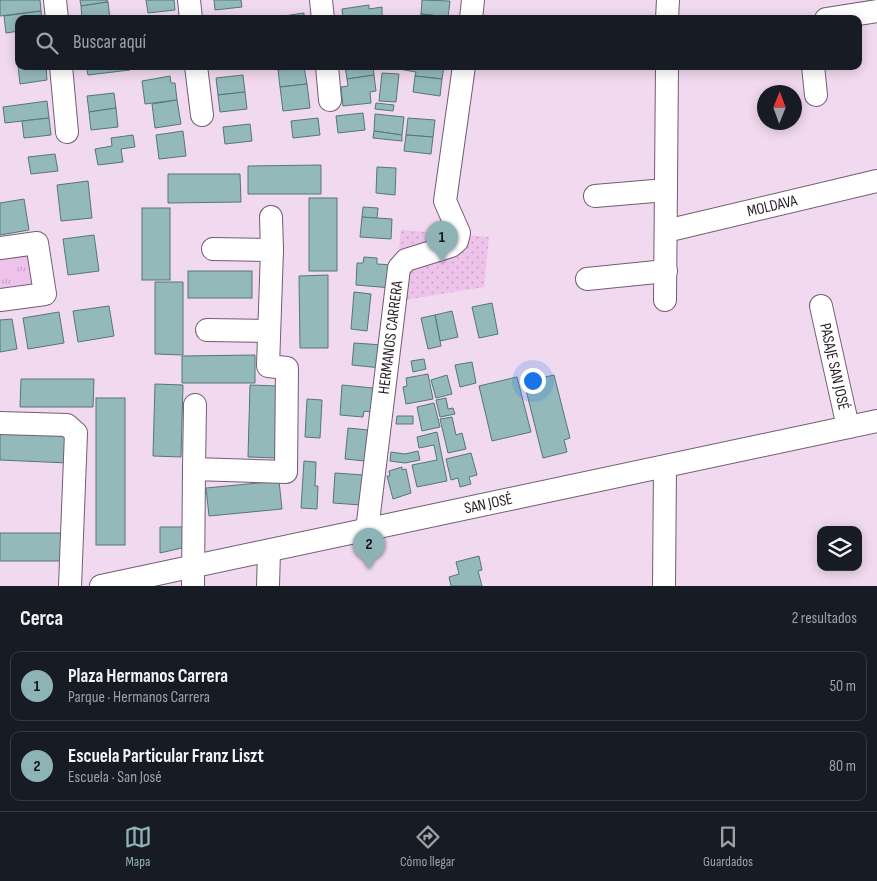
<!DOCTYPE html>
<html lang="es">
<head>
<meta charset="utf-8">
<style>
	:root { --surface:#171b24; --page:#242831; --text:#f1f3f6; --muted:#9ea1a6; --line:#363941; --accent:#8eb3b7 }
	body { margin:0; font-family:"Sofia Sans Condensed",sans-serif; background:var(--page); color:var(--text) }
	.controls { position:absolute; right:15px; bottom:15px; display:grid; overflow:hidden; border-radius:10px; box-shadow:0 2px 12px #0003 }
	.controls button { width:45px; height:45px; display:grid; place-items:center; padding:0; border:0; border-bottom:1px solid var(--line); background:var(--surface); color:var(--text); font:25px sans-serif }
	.compass { position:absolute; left:757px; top:85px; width:45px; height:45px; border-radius:50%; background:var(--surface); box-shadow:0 2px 12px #0003; rotate:1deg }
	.you { position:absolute; left:532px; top:380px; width:18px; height:18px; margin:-12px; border:4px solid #fff; border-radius:50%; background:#1a73e8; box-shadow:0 0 0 8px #1a73e833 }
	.badge { display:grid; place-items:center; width:32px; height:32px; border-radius:50%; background:var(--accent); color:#111; font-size:16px; font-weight:700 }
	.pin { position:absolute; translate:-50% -41px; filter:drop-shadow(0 1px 2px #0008) }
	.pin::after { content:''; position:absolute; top:26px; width:18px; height:15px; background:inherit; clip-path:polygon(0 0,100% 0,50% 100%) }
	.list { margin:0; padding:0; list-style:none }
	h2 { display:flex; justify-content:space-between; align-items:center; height:65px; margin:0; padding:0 20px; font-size:21px }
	h2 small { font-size:16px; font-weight:400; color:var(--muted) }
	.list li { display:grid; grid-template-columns:32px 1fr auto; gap:15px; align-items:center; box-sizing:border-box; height:70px; margin:0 10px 10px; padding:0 10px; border:1px solid var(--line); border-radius:10px }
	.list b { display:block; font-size:19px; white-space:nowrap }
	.list p { margin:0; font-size:16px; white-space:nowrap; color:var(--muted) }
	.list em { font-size:16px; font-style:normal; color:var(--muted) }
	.icon { flex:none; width:28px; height:28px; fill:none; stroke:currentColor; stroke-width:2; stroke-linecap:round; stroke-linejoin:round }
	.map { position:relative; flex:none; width:877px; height:586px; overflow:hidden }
	.search { position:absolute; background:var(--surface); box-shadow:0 2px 12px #0003; left:15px; right:15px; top:15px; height:55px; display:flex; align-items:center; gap:12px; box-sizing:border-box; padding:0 18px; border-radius:10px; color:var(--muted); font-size:19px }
	.sheet { height:225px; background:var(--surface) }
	nav { display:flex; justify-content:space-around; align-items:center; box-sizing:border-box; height:70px; border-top:1px solid var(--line); background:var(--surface); font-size:14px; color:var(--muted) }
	nav a { display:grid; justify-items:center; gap:2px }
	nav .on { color:var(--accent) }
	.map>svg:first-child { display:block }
	.grass { fill:url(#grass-tufts) }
	.park { fill:url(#park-dots) }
	.building { fill:#94b9bb; stroke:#547779 }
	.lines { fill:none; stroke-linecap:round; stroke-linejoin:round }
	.minor-casing { stroke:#725d71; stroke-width:24 }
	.minor { stroke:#fff; stroke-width:22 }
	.labels { text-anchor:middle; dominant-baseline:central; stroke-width:4.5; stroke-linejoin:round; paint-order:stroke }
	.street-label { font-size:16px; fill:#261d25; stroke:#fff }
</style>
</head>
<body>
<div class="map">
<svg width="877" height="586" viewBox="0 0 877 586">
	<defs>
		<pattern id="grass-tufts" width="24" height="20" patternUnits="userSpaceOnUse" patternTransform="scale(1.25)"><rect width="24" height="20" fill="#edc2eb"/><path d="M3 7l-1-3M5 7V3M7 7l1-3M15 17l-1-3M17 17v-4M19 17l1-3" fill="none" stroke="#cba6c9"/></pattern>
		<pattern id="park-dots" width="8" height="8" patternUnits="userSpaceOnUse" patternTransform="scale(1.25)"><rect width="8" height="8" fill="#edc2eb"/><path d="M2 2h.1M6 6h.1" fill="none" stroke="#cba6c9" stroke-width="1.8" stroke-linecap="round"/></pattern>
	</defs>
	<rect width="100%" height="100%" fill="#f1d9ef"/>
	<path class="grass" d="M28 251 33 286 0 291V255Z"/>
	<path class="park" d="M401 230 489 237 484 287 393 302Z"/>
	<g class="building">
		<path d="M0 0H40L41 11 0 16Z"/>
		<path d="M80 0H107L108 2 81 6Z"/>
		<path d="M146 0H174L175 10 148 13Z"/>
		<path d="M214 0H241L242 7 215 10Z"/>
		<path d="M422 0 450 1 448 17 421 14Z"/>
		<path d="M108 2 110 19H82L81 6Z"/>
		<path d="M369 5V9L382 7V19H343L342 9Z"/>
		<path d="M41 11 42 19H19V31L6 33 4 16Z"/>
		<path d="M304 13V19H277V17Z"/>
		<path d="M421 14 448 17V19H420Z"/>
		<path d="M18 66H46L47 80 20 84Z"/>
		<path d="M86 66H129L130 70 88 75Z"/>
		<path d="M345 66H373L374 75 347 79Z"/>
		<path d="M399 66H444L442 79 415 76 416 72 399 69Z"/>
		<path d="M304 67 307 84 280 87 278 70Z"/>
		<path d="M382 73 399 74 396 102 379 101Z"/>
		<path d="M243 75 245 92 218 95 216 78Z"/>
		<path d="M374 75 376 91 370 92 371 103 343 106 341 87 348 86 347 79Z"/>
		<path d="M170 76 171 83H175L177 100 145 104 142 81Z"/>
		<path d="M415 76 442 79 440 96 413 92Z"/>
		<path d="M307 84 310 108 283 111 280 87Z"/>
		<path d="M245 92 247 109 220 112 218 95Z"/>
		<path d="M114 93 116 108 89 112 87 96Z"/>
		<path d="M177 100 181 124 155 128 152 104Z"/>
		<path d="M47 101 49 118 5 123 3 107Z"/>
		<path d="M376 103 394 105 393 111 375 109Z"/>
		<path d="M116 108 118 127 91 130 89 112Z"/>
		<path d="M363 113 365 130 338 133 336 116Z"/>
		<path d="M375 114 404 117 402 135 374 131Z"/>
		<path d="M49 118 51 135 24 138 22 121Z"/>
		<path d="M318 118 320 135 293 138 291 121Z"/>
		<path d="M408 118 435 120 433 137 406 135Z"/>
		<path d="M250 124 252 141 225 144 223 127Z"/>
		<path d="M183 131 186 156 159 159 156 135Z"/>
		<path d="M374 131 402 135V141L373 138Z"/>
		<path d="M133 135 135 147 121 149 123 162 98 165 95 149 112 146 111 138Z"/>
		<path d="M406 135 433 137 431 154 404 151Z"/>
		<path d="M55 154 58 171 31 174 28 157Z"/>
		<path d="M321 165V194H248V166Z"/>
		<path d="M377 167 396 168 395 195 376 193Z"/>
		<path d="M168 174H240L241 202 168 203Z"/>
		<path d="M88 181 92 218 61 221 57 185Z"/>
		<rect x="309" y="198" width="28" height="73"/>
		<path d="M24 199 29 230 0 235V203Z"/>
		<path d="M363 207 378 208 377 219 362 217Z"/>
		<rect x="142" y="208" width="28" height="72"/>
		<path d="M362 217 392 219 391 239 360 237Z"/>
		<path d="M94 235 99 271 68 275 63 239Z"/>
		<path d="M364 257 377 258V264L394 265 392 288 356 285 357 263H363Z"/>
		<rect x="188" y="271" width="64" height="27"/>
		<path d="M328 275V348H300L299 276Z"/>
		<path d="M155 282H183V355L155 354Z"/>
		<path d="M354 292 371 294 367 331 351 329Z"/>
		<path d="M492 303 498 334 479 338 472 307Z"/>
		<path d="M109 306 114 336 78 342 73 311Z"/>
		<path d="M452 311 458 337 440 341 435 315Z"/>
		<path d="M59 312 64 343 28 349 23 318Z"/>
		<path d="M435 315 441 346 428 349 421 318Z"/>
		<path d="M12 319 17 349 0 352V320Z"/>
		<path d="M354 343 383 345 381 368 352 365Z"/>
		<path d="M255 355V383H182V356Z"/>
		<path d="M424 359 426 369 413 372 411 361Z"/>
		<path d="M472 362 476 383 460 387 455 365Z"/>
		<path d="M428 374 433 399 406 404 403 387 407 386 406 378Z"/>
		<path d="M447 375 452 394 436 398 431 380Z"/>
		<path d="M554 375 570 438 564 440 567 452 543 458 524 382Z"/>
		<path d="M517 377 531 432 492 441 479 386Z"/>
		<path d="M21 379H94L93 407H20Z"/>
		<path d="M155 384 183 385 181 457 153 456Z"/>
		<path d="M250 385 278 386 276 458 248 457Z"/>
		<path d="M342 385 373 388 371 412 364 411 363 417 340 415Z"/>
		<rect x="96" y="398" width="29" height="147"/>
		<path d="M446 398 448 409 453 408 455 414 440 417 436 400Z"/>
		<path d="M307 399 322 400 320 438 305 437Z"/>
		<path d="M434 403 440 427 422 431 417 407Z"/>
		<path d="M397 416H413V424H396Z"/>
		<path d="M452 417 456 435 462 433 466 449 448 453 440 419Z"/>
		<path d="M348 428 368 430 365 461 345 459Z"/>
		<path d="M0 431 69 435 68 463 0 460Z"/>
		<path d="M437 432 447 481 417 487 412 465 437 460 434 445 419 448 417 437Z"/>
		<path d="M418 451 420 460 405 463 390 461 391 452 405 454Z"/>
		<path d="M471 453 477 475 469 477 471 484 460 487 458 478 451 480 446 459Z"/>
		<path d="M304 461 316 462 315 486H318L317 509 301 508Z"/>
		<path d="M402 467V470L406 469 411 493 393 499 387 476H390L389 471Z"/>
		<path d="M335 473 364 475 361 505 333 503Z"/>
		<path d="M279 481 282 509 209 516 206 488Z"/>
		<path d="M160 527H185L186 547 160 553Z"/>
		<path d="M0 533H65L64 561H0Z"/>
		<path d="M479 556 482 570 478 571 482 586H451L449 577 459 574 456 562Z"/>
	</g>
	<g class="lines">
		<defs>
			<g id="minor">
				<path d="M55 0 57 19"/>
				<path d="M189 0 191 19"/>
				<path d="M321 0 323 19"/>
				<path d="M471 19 473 0"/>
				<path d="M667 19 668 0"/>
				<path d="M826 19 877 11"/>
				<path d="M61 66 67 132"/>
				<path d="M196 66 202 115"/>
				<path d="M327 66 330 100"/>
				<path d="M813 66 816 95"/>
				<path d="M595 196 666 190"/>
				<path d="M271 217 272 250"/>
				<path id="s1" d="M666 231 877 181"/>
				<path d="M0 248 37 243 45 294 0 300"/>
				<path d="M587 279 666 271"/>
				<path d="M665 300 667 66"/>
				<path id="s2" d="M821 306 848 427"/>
				<path d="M207 330 269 331"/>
				<path d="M0 423 67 425 76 433 70 586"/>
				<path d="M194 469 195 405"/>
				<path id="s3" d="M367 530 399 268 406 260 451 246 457 241 459 233 445 201 464 66"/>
				<path id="s4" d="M101 586 877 421"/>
				<path d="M193 586 194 469 286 472 287 368 268 366 272 250 213 249"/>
				<path d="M268 586 269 551"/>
				<path d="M664 586 665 467"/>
			</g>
		</defs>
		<use href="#minor" class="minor-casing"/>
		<use href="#minor" class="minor"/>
	</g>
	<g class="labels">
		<g class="street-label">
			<text stroke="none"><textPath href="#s1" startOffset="109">MOLDAVA</textPath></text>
			<text stroke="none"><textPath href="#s3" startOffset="194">HERMANOS CARRERA</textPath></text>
			<text stroke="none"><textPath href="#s2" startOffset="62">PASAJE SAN JOSÉ</textPath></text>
			<text stroke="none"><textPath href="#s4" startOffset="396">SAN JOSÉ</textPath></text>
		</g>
	</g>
</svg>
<div class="controls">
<button><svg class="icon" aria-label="layers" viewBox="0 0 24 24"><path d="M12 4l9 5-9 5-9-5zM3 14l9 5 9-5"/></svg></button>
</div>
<svg class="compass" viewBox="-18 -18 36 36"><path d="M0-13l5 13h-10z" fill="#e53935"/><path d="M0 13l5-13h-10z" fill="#9ea1a6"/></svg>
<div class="you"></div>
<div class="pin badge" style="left:442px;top:262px">1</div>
<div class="pin badge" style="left:369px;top:569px">2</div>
<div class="search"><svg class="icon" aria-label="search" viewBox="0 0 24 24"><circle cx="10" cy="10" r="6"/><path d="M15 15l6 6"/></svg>Buscar aquí</div>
</div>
<section class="sheet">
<h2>Cerca<small>2 resultados</small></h2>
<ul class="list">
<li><span class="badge">1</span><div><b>Plaza Hermanos Carrera</b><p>Parque · Hermanos Carrera</p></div><em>50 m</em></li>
<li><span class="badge">2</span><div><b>Escuela Particular Franz Liszt</b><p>Escuela · San José</p></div><em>80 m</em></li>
</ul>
</section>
<nav>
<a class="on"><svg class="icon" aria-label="map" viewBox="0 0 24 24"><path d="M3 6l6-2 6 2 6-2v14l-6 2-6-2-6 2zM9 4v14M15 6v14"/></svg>Mapa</a>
<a><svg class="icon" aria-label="directions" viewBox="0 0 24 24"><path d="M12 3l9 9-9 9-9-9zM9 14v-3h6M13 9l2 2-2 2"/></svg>Cómo llegar</a>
<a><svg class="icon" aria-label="saved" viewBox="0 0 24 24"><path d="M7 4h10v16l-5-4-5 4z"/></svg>Guardados</a>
</nav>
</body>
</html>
